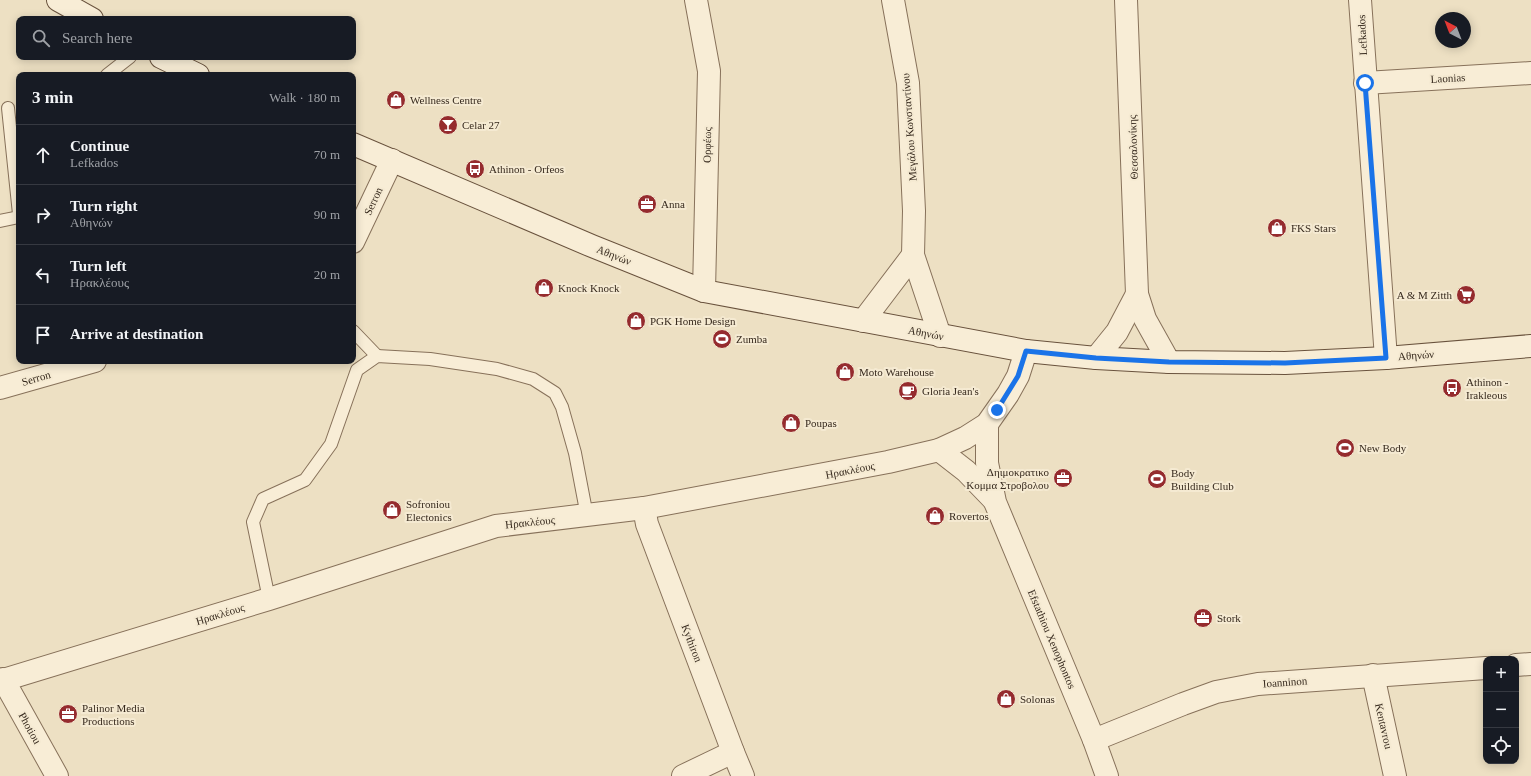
<!DOCTYPE html>
<html lang="en">
<head>
<meta charset="utf-8">
<style>
	:root { --surface:#171b24; --page:#20242c; --text:#f1f3f6; --muted:#9ea1a6; --line:#363941 }
	body { margin:0; font-family:Georgia,serif; background:var(--page); color:var(--text) }
	.controls { position:absolute; right:12px; bottom:12px; display:grid; overflow:hidden; border-radius:8px; box-shadow:0 2px 10px #0003 }
	.controls button { width:36px; height:36px; display:grid; place-items:center; padding:0; border:0; border-bottom:1px solid var(--line); background:var(--surface); color:var(--text); font:20px sans-serif }
	.compass { position:absolute; left:1435px; top:12px; width:36px; height:36px; border-radius:50%; background:var(--surface); box-shadow:0 2px 10px #0003; rotate:318deg }
	.stop { position:absolute; width:12px; height:12px; margin:-9px; border:3px solid #1a73e8; border-radius:50%; background:#fff }
	.stop.end { background:#1a73e8; border-color:#fff; box-shadow:0 1px 4px #0008 }
	.list { margin:0; padding:0; list-style:none }
	h2 { display:flex; justify-content:space-between; align-items:center; height:52px; margin:0; padding:0 16px; font-size:17px }
	h2 small { font-size:13px; font-weight:400; color:var(--muted) }
	.list li { display:grid; grid-template-columns:26px 1fr auto; gap:12px; align-items:center; box-sizing:border-box; height:60px; padding:0 16px; border-top:1px solid var(--line) }
	.list b { display:block; font-size:15px; white-space:nowrap }
	.list p { margin:0; font-size:13px; white-space:nowrap; color:var(--muted) }
	.list em { font-size:13px; font-style:normal; color:var(--muted) }
	.icon { flex:none; width:22px; height:22px; fill:none; stroke:currentColor; stroke-width:2; stroke-linecap:round; stroke-linejoin:round }
	.map { position:relative; flex:none; width:1531px; height:776px; overflow:hidden }
	.search { position:absolute; background:var(--surface); box-shadow:0 2px 10px #0003; left:16px; top:16px; width:340px; height:44px; display:flex; align-items:center; gap:10px; box-sizing:border-box; padding:0 14px; border-radius:8px; color:var(--muted); font-size:15px }
	.panel { position:absolute; background:var(--surface); box-shadow:0 2px 10px #0003; left:16px; top:72px; width:340px; height:292px; border-radius:8px }
	.map>svg:first-child { display:block }
	.lines { fill:none; stroke-linecap:round; stroke-linejoin:round }
	.service-casing { stroke:#87715a; stroke-width:14 }
	.minor-casing { stroke:#87715a; stroke-width:24 }
	.tertiary-casing { stroke:#87715a; stroke-width:24 }
	.secondary-casing { stroke:#69523d; stroke-width:24 }
	.service { stroke:#f8edd6; stroke-width:12 }
	.minor { stroke:#f8edd6; stroke-width:22 }
	.tertiary { stroke:#f8edd6; stroke-width:22 }
	.secondary { stroke:#f8edd6; stroke-width:22 }
	.route { stroke:#1a73e8; stroke-width:5 }
	.labels { text-anchor:middle; dominant-baseline:central; stroke-width:4; stroke-linejoin:round; paint-order:stroke }
	.street-label { font-size:11px; fill:#372a1e; stroke:#f5ead2 }
	.poi-label { font-size:11px; fill:#372a1e; stroke:#f5ead2; text-anchor:start }
</style>
</head>
<body>
<div class="map">
<svg width="1531" height="776" viewBox="0 0 1531 776">
	<rect width="100%" height="100%" fill="#ede0c3"/>
	<g class="lines">
		<defs>
			<g id="service">
				<path d="M107 75 130 57"/>
				<path d="M8 108 19 214"/>
				<path d="M0 221 19 217"/>
				<path d="M353 331 377 356"/>
				<path d="M269 599 253 522 263 499 305 480 331 444 357 370 377 356 430 359 497 369 533 379 555 393 562 407 575 453 587 516"/>
			</g>
			<g id="minor">
				<path d="M696 0 709 71 704 291"/>
				<path d="M893 0 908 83 914 211 913 255 940 336"/>
				<path d="M1126 0 1137 294 1145 319 1169 362"/>
				<path d="M1365 83 1531 73"/>
				<path d="M353 242 392 160"/>
				<path d="M863 321 913 255"/>
				<path d="M1096 358 1117 332 1137 294"/>
				<path d="M0 388 95 361"/>
				<path d="M987 424V463L995 502 1094 740 1107 776"/>
				<path d="M939 450 966 471 993 499"/>
				<path d="M644 508 647 524 733 752 743 776"/>
				<path d="M1516 665 1531 664"/>
				<path d="M1373 675 1395 776"/>
				<path d="M3 679 57 776"/>
				<path d="M1094 740 1183 704 1216 692 1258 684 1486 668"/>
				<path d="M683 776 733 752"/>
			</g>
			<g id="tertiary">
				<path d="M1360 0 1386 358"/>
				<path d="M0 681 269 599 496 526 644 508 888 462 939 450 965 438 987 424 1008 394 1018 376 1026 351"/>
			</g>
			<g id="secondary">
				<path d="M58 0 92 19"/>
				<path d="M161 57 198 75"/>
				<path d="M353 144 592 246 704 291 1026 351 1096 358 1169 362 1285 363 1386 358 1531 346"/>
			</g>
		</defs>
		<use href="#service" class="service-casing"/>
		<use href="#minor" class="minor-casing"/>
		<use href="#tertiary" class="tertiary-casing"/>
		<use href="#secondary" class="secondary-casing"/>
		<use href="#service" class="service"/>
		<use href="#minor" class="minor"/>
		<use href="#tertiary" class="tertiary"/>
		<use href="#secondary" class="secondary"/>
	</g>
	<g class="lines">
		<path class="route" d="M997 410 1018 376 1026 351 1096 358 1169 362 1285 363 1386 358 1365 83"/>
	</g>
	<defs>
		<symbol id="shop-disc" viewBox="-11 -11 22 22"><circle r="9.5" fill="#952b2e" stroke="#f5ead2"/><path d="M-5-2.5h2.3a2.7 3.5 0 0 1 5.4 0H5L5.5 6h-11ZM-1.5-2.5h3a1.5 2.3 0 0 0-3 0Z" fill="#fff"/></symbol>
		<symbol id="bar-disc" viewBox="-11 -11 22 22"><circle r="9.5" fill="#952b2e" stroke="#f5ead2"/><path d="M-6-5H6L.8 .8V4.5H3.5V6h-7V4.5H-.8V.8Z" fill="#fff"/></symbol>
		<symbol id="bus-disc" viewBox="-11 -11 22 22"><circle r="9.5" fill="#952b2e" stroke="#f5ead2"/><path d="M-5-6H5V4H4V6H2V4H-2V6H-4V4H-5ZM-3.5-4V0h7V-4ZM-3.5 1.2v1.5H-2V1.2ZM2 1.2v1.5H3.5V1.2Z" fill="#fff"/></symbol>
		<symbol id="office-disc" viewBox="-11 -11 22 22"><circle r="9.5" fill="#952b2e" stroke="#f5ead2"/><path d="M-6-3h4V-5.5h4V-3h4V5H-6ZM-1-4.5V-3h2v-1.5ZM-6 0V1H6V0Z" fill="#fff"/></symbol>
		<symbol id="supermarket-disc" viewBox="-11 -11 22 22"><circle r="9.5" fill="#952b2e" stroke="#f5ead2"/><path d="M-6-5.5h2.5l.6 2H6L4.5 2H-2.5L-4.4-4H-6ZM-1.5 3.2a1.3 1.3 0 1 0 .1 0ZM3 3.2a1.3 1.3 0 1 0 .1 0Z" fill="#fff"/></symbol>
		<symbol id="stadium-disc" viewBox="-11 -11 22 22"><circle r="9.5" fill="#952b2e" stroke="#f5ead2"/><path d="M0-5a6.5 5 0 1 0 0 10a6.5 5 0 1 0 0-10ZM-3.5-1.8h7v3.6h-7Z" fill="#fff"/></symbol>
		<symbol id="cafe-disc" viewBox="-11 -11 22 22"><circle r="9.5" fill="#952b2e" stroke="#f5ead2"/><path d="M-5.5-4.5H6V0H3Q3 3.5 0 3.5H-2.5Q-5.5 3.5-5.5 0ZM3-3.2v2h1.7v-2ZM-6 4.5H4V6H-6Z" fill="#fff"/></symbol>
	</defs>
	<g fill-rule="evenodd">
		<use href="#shop-disc" x="385" y="89" width="22" height="22"/>
		<use href="#bar-disc" x="437" y="114" width="22" height="22"/>
		<use href="#bus-disc" x="464" y="158" width="22" height="22"/>
		<use href="#office-disc" x="636" y="193" width="22" height="22"/>
		<use href="#shop-disc" x="1266" y="217" width="22" height="22"/>
		<use href="#shop-disc" x="533" y="277" width="22" height="22"/>
		<use href="#supermarket-disc" x="1455" y="284" width="22" height="22"/>
		<use href="#shop-disc" x="625" y="310" width="22" height="22"/>
		<use href="#stadium-disc" x="711" y="328" width="22" height="22"/>
		<use href="#shop-disc" x="834" y="361" width="22" height="22"/>
		<use href="#bus-disc" x="1441" y="377" width="22" height="22"/>
		<use href="#cafe-disc" x="897" y="380" width="22" height="22"/>
		<use href="#shop-disc" x="780" y="412" width="22" height="22"/>
		<use href="#stadium-disc" x="1334" y="437" width="22" height="22"/>
		<use href="#office-disc" x="1052" y="467" width="22" height="22"/>
		<use href="#stadium-disc" x="1146" y="468" width="22" height="22"/>
		<use href="#shop-disc" x="381" y="499" width="22" height="22"/>
		<use href="#shop-disc" x="924" y="505" width="22" height="22"/>
		<use href="#office-disc" x="1192" y="607" width="22" height="22"/>
		<use href="#shop-disc" x="995" y="688" width="22" height="22"/>
		<use href="#office-disc" x="57" y="703" width="22" height="22"/>
	</g>
	<g class="labels">
		<g class="street-label">
			<text transform="translate(1362 35) rotate(-93)">Lefkados</text>
			<text transform="translate(1448 78) rotate(-3)">Laonias</text>
			<text transform="translate(909 127) rotate(-94)">Μεγάλου Κωνσταντίνου</text>
			<text transform="translate(707 145) rotate(-89)">Ορφέως</text>
			<text transform="translate(1133 147) rotate(-92)">Θεσσαλονίκης</text>
			<text transform="translate(373 201) rotate(-65)">Serron</text>
			<text transform="translate(614 255) rotate(22)">Αθηνών</text>
			<text transform="translate(926 333) rotate(11)">Αθηνών</text>
			<text transform="translate(1416 355) rotate(-4)">Αθηνών</text>
			<text transform="translate(36 378) rotate(-16)">Serron</text>
			<text transform="translate(850 470) rotate(-11)">Ηρακλέους</text>
			<text transform="translate(530 522) rotate(-6)">Ηρακλέους</text>
			<text transform="translate(220 614) rotate(-17)">Ηρακλέους</text>
			<text transform="translate(1052 639) rotate(67)">Efstathiou Xenophontos</text>
			<text transform="translate(692 643) rotate(69)">Kythiron</text>
			<text transform="translate(1285 682) rotate(-4)">Ioanninon</text>
			<text transform="translate(1384 726) rotate(77)">Kentavrou</text>
			<text transform="translate(30 728) rotate(61)">Photiou</text>
		</g>
		<g class="poi-label">
			<text x="410" y="100">Wellness Centre</text>
			<text x="462" y="125">Celar 27</text>
			<text x="489" y="169">Athinon - Orfeos</text>
			<text x="661" y="204">Anna</text>
			<text x="1291" y="228">FKS Stars</text>
			<text x="558" y="288">Knock Knock</text>
			<text x="1452" y="295" text-anchor="end">A &amp; M Zitth</text>
			<text x="650" y="321">PGK Home Design</text>
			<text x="736" y="339">Zumba</text>
			<text x="859" y="372">Moto Warehouse</text>
			<text x="1466" y="382">Athinon -<tspan x="1466" dy="13">Irakleous</tspan></text>
			<text x="922" y="391">Gloria Jean's</text>
			<text x="805" y="423">Poupas</text>
			<text x="1359" y="448">New Body</text>
			<text x="1049" y="472" text-anchor="end">Δηιμοκρατικο<tspan x="1049" dy="13">Κομμα Στροβολου</tspan></text>
			<text x="1171" y="473">Body<tspan x="1171" dy="13">Building Club</tspan></text>
			<text x="406" y="504">Sofroniou<tspan x="406" dy="13">Electonics</tspan></text>
			<text x="949" y="516">Rovertos</text>
			<text x="1217" y="618">Stork</text>
			<text x="1020" y="699">Solonas</text>
			<text x="82" y="708">Palinor Media<tspan x="82" dy="13">Productions</tspan></text>
		</g>
	</g>
</svg>
<div class="controls">
<button>+</button>
<button>−</button>
<button><svg class="icon" aria-label="locate" viewBox="0 0 24 24"><circle cx="12" cy="12" r="6"/><path d="M12 2v4M12 18v4M2 12h4M18 12h4"/></svg></button>
</div>
<svg class="compass" viewBox="-18 -18 36 36"><path d="M0-13l5 13h-10z" fill="#e53935"/><path d="M0 13l5-13h-10z" fill="#9ea1a6"/></svg>
<div class="stop" style="left:1365px;top:83px"></div>
<div class="stop end" style="left:997px;top:410px"></div>
<div class="search"><svg class="icon" aria-label="search" viewBox="0 0 24 24"><circle cx="10" cy="10" r="6"/><path d="M15 15l6 6"/></svg>Search here</div>
<section class="panel">
<h2>3 min<small>Walk · 180 m</small></h2>
<ul class="list">
<li><svg class="icon" aria-label="ahead" viewBox="0 0 24 24"><path d="M12 20V5M6 11l6-6 6 6"/></svg><div><b>Continue</b><p>Lefkados</p></div><em>70 m</em></li>
<li><svg class="icon" aria-label="right" viewBox="0 0 24 24"><path d="M7 20v-9h11M14 6l5 5-5 5"/></svg><div><b>Turn right</b><p>Αθηνών</p></div><em>90 m</em></li>
<li><svg class="icon" aria-label="left" viewBox="0 0 24 24"><path d="M17 20v-9H6M10 6l-5 5 5 5"/></svg><div><b>Turn left</b><p>Ηρακλέους</p></div><em>20 m</em></li>
<li><svg class="icon" aria-label="arrive" viewBox="0 0 24 24"><path d="M6 21V4h12l-3 4 3 4H6"/></svg><div><b>Arrive at destination</b></div></li>
</ul>
</section>
</div>
</body>
</html>
